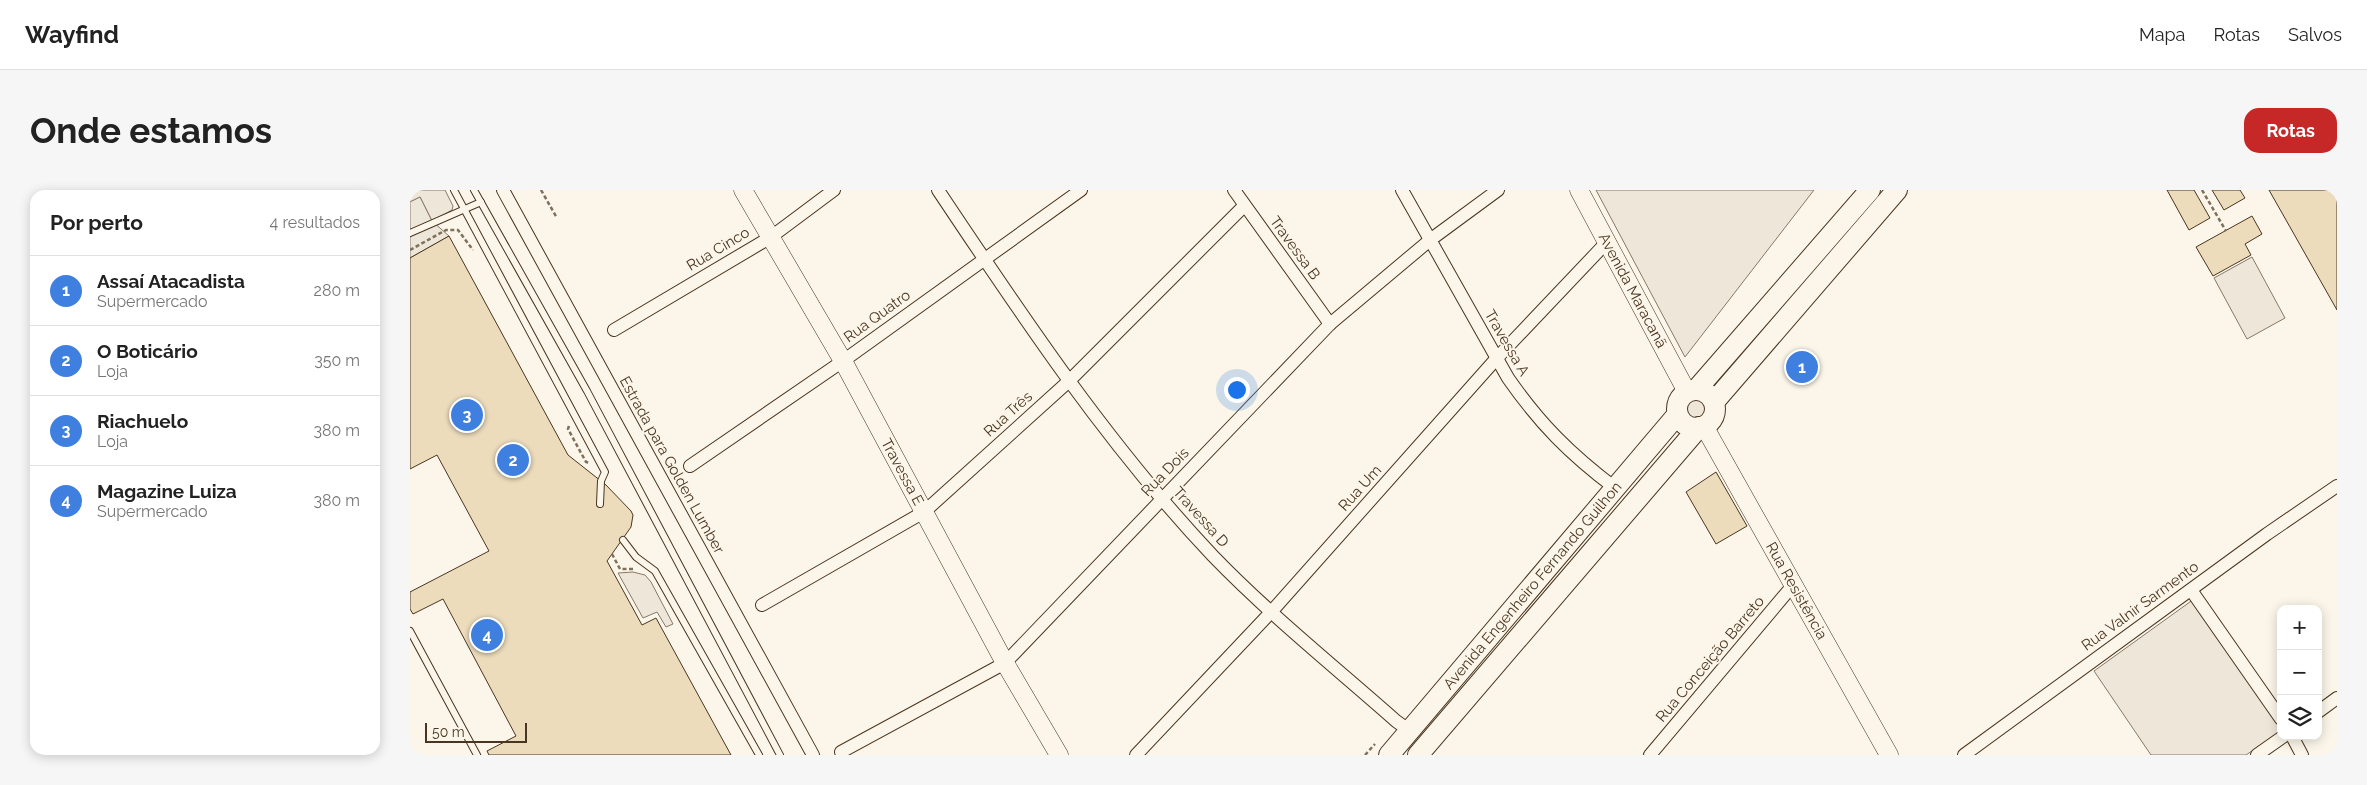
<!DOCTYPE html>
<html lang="pt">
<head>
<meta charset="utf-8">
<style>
	:root { --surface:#fff; --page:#f6f6f6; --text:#222; --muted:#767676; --line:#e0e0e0; --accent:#c62828 }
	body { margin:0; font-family:Raleway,sans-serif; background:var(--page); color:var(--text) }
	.controls { position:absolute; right:15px; bottom:15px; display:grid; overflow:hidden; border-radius:10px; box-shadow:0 2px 12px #0003 }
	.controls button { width:45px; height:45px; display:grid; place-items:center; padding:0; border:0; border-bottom:1px solid var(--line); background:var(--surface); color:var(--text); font:25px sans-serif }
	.scale { position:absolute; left:15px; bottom:12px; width:102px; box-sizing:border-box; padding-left:5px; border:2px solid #4a3520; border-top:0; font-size:14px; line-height:18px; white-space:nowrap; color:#4a3520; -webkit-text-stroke:4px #fbf6e9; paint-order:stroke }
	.you { position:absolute; left:826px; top:199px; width:18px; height:18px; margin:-12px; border:4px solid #fff; border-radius:50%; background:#1a73e8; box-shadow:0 0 0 8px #1a73e833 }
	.badge { display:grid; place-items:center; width:32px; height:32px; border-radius:50%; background:var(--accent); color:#fff; font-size:16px; font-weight:700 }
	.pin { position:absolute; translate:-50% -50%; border:2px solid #fff; box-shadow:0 1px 5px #0006 }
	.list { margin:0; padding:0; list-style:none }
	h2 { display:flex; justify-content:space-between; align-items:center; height:65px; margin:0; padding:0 20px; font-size:21px }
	h2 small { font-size:16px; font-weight:400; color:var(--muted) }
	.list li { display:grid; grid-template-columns:32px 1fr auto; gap:15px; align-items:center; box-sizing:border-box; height:70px; padding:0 20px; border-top:1px solid var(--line) }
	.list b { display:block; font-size:19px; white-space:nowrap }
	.list p { margin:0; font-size:16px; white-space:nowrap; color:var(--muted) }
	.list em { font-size:16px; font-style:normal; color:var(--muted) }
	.icon { flex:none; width:28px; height:28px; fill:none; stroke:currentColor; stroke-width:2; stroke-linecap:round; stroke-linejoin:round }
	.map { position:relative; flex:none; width:1927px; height:565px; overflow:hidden; border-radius:15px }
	header { display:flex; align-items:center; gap:30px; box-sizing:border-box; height:70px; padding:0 25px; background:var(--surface); border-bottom:1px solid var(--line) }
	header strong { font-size:24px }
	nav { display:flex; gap:28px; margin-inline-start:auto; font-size:18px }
	.intro { display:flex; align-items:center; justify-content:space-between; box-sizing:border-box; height:120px; padding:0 30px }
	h1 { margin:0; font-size:35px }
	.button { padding:12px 22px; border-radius:15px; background:var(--accent); color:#fff; font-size:18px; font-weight:700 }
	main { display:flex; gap:30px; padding:0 30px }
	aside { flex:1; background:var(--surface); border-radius:15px; box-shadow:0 2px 12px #0003 }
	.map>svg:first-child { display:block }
	.green { fill:#ede6d9; stroke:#887966 }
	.parking { fill:#ede7d9; stroke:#887966 }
	.building { fill:#ecdcbc; stroke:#4a3520 }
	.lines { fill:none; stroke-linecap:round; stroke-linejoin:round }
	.lane-casing { stroke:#4a3520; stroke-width:8 }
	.street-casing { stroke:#4a3520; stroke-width:14 }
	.secondary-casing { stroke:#4a3520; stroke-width:19 }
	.primary-casing { stroke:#4a3520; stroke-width:22 }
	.path { stroke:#7f6f5c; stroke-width:2.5; stroke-dasharray:4 2.5; stroke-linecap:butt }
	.lane { stroke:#fbf6e9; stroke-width:6 }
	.street { stroke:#fbf6e9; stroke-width:12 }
	.secondary { stroke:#fbf6e9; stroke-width:18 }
	.primary { stroke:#fbf6e9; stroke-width:20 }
	.labels { text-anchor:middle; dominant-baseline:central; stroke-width:4; stroke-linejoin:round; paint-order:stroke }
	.street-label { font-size:15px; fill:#4a3520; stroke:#fbf6e9 }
</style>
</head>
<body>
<header>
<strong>Wayfind</strong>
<nav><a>Mapa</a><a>Rotas</a><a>Salvos</a></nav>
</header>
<div class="intro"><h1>Onde estamos</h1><a class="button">Rotas</a></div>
<main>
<aside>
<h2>Por perto<small>4 resultados</small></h2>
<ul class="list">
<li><span class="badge" style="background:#3f7fe0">1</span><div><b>Assaí Atacadista</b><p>Supermercado</p></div><em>280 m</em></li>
<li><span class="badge" style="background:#3f7fe0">2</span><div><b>O Boticário</b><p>Loja</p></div><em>350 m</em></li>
<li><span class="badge" style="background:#3f7fe0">3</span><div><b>Riachuelo</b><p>Loja</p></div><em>380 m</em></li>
<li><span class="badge" style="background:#3f7fe0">4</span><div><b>Magazine Luiza</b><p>Supermercado</p></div><em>380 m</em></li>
</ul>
</aside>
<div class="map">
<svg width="1927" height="565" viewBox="0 0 1927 565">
	<rect width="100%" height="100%" fill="#fbf6e9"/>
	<g class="green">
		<path d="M0 0H35L43 16 42 20 22 31 10 7 0 12Z"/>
		<path d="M1186 0H1404L1275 167Z"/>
		<path d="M1842 67 1875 128 1837 149 1804 88Z"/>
		<circle cx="1286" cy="217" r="13"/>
		<path d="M223 382 235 385 241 392 263 434 256 437 247 422 233 428 208 383Z"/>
		<path d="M1784 409 1871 533V541L1836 565H1741L1684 481Z"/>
	</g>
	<path class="parking" d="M10 7 22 31 39 46 0 68V12Z"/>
	<g class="building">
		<path d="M1757 0H1784L1800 28 1779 40Z"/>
		<path d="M1802 0H1830L1835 8 1814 20Z"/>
		<path d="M1859 0H1927V120Z"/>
		<path d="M1842 26 1852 44 1835 54 1841 65 1803 86 1786 57Z"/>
		<path d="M39 46 158 265 196 295 221 321 223 325 221 337 197 371 232 435 246 428 321 565H79L77 561 106 546 33 409 3 424 0 419V402L79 361 27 265 0 279V68Z"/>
		<path d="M1306 282 1337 336 1306 354 1276 302Z"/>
	</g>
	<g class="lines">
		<defs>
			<g id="lane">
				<path d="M44 0 195 282 191 291 190 314"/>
				<path d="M64 0 177 201 370 565"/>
				<path d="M0 43 71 12"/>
				<path d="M213 350 226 367 245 381 349 565"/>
				<path d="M0 441 67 565"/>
			</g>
			<g id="street">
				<path d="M93 0 403 565"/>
				<path d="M528 0C612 126 698 255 803 366 860 425 925 477 986 531L1000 541"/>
				<path d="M824 0 920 134"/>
				<path d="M992 0 1098 188C1130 234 1160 264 1205 298"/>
				<path d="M204 140 361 47 424 0"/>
				<path d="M280 276 433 171 671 0"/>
				<path d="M1781 400 1871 529"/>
				<path d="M352 415 514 322 659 191 834 16"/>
				<path d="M1908 522 1927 508"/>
				<path d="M1882 546 1892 565"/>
				<path d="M431 562 595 473 920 134 1020 50 1088 0"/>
				<path d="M726 565 862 421 1086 169 1197 52"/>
				<path d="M1240 565 1384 394"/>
				<path d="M1554 565 1857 344 1927 296"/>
				<path d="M1847 565 1874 546"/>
			</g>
			<g id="secondary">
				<path id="s1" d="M333 0 433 171 595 473 649 565"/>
				<path id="s2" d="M1169 0 1277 202"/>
				<path id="s3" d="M1294 236 1479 565"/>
			</g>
			<g id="primary">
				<circle cx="1286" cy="219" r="19"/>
				<path d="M1286 200 1460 0"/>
				<path d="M1304 212 1487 0"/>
				<path id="s4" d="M979 565 1267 225"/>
				<path d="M1008 565 1289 237"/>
			</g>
		</defs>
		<use href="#lane" class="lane-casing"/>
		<use href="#street" class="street-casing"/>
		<use href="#secondary" class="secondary-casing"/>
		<use href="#primary" class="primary-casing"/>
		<g class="path">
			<path d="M131 0 147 28"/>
			<path d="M1792 0 1816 41"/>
			<path d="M0 60 36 40H48L63 60"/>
			<path d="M159 236 158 239 176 272 180 273"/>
			<path d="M202 364 210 379H225"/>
			<path d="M955 565 965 554"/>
		</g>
		<use href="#lane" class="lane"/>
		<use href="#street" class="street"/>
		<use href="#secondary" class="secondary"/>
		<use href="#primary" class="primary"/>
	</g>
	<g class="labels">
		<g class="street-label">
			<text transform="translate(885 58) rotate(54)">Travessa B</text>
			<text transform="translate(308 59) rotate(-31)">Rua Cinco</text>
			<text stroke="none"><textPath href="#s2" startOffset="114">Avenida Maracanã</textPath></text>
			<text transform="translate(467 126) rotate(-36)">Rua Quatro</text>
			<text transform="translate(1097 153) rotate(60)">Travessa A</text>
			<text transform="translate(598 224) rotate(-42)">Rua Três</text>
			<text transform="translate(262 275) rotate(61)">Estrada para Golden Lumber</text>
			<text stroke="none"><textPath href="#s1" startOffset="324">Travessa E</textPath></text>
			<text transform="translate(755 282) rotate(-46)">Rua Dois</text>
			<text transform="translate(950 298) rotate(-48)">Rua Um</text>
			<text transform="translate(791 327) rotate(48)">Travessa D</text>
			<text stroke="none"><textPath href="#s4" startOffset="222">Avenida Engenheiro Fernando Guilhon</textPath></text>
			<text stroke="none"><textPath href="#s3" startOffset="189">Rua Resistência</textPath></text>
			<text transform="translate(1730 416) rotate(-36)">Rua Valnir Sarmento</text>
			<text transform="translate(1300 469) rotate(-50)">Rua Conceição Barreto</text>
		</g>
	</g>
</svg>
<div class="controls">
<button>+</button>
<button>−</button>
<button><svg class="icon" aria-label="layers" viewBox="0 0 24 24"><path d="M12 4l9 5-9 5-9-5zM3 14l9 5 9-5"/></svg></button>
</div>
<div class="scale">50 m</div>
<div class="you"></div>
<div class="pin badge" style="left:1392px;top:177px;background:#3f7fe0">1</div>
<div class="pin badge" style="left:103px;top:270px;background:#3f7fe0">2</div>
<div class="pin badge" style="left:57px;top:225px;background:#3f7fe0">3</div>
<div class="pin badge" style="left:77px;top:445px;background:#3f7fe0">4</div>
</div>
</main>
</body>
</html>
